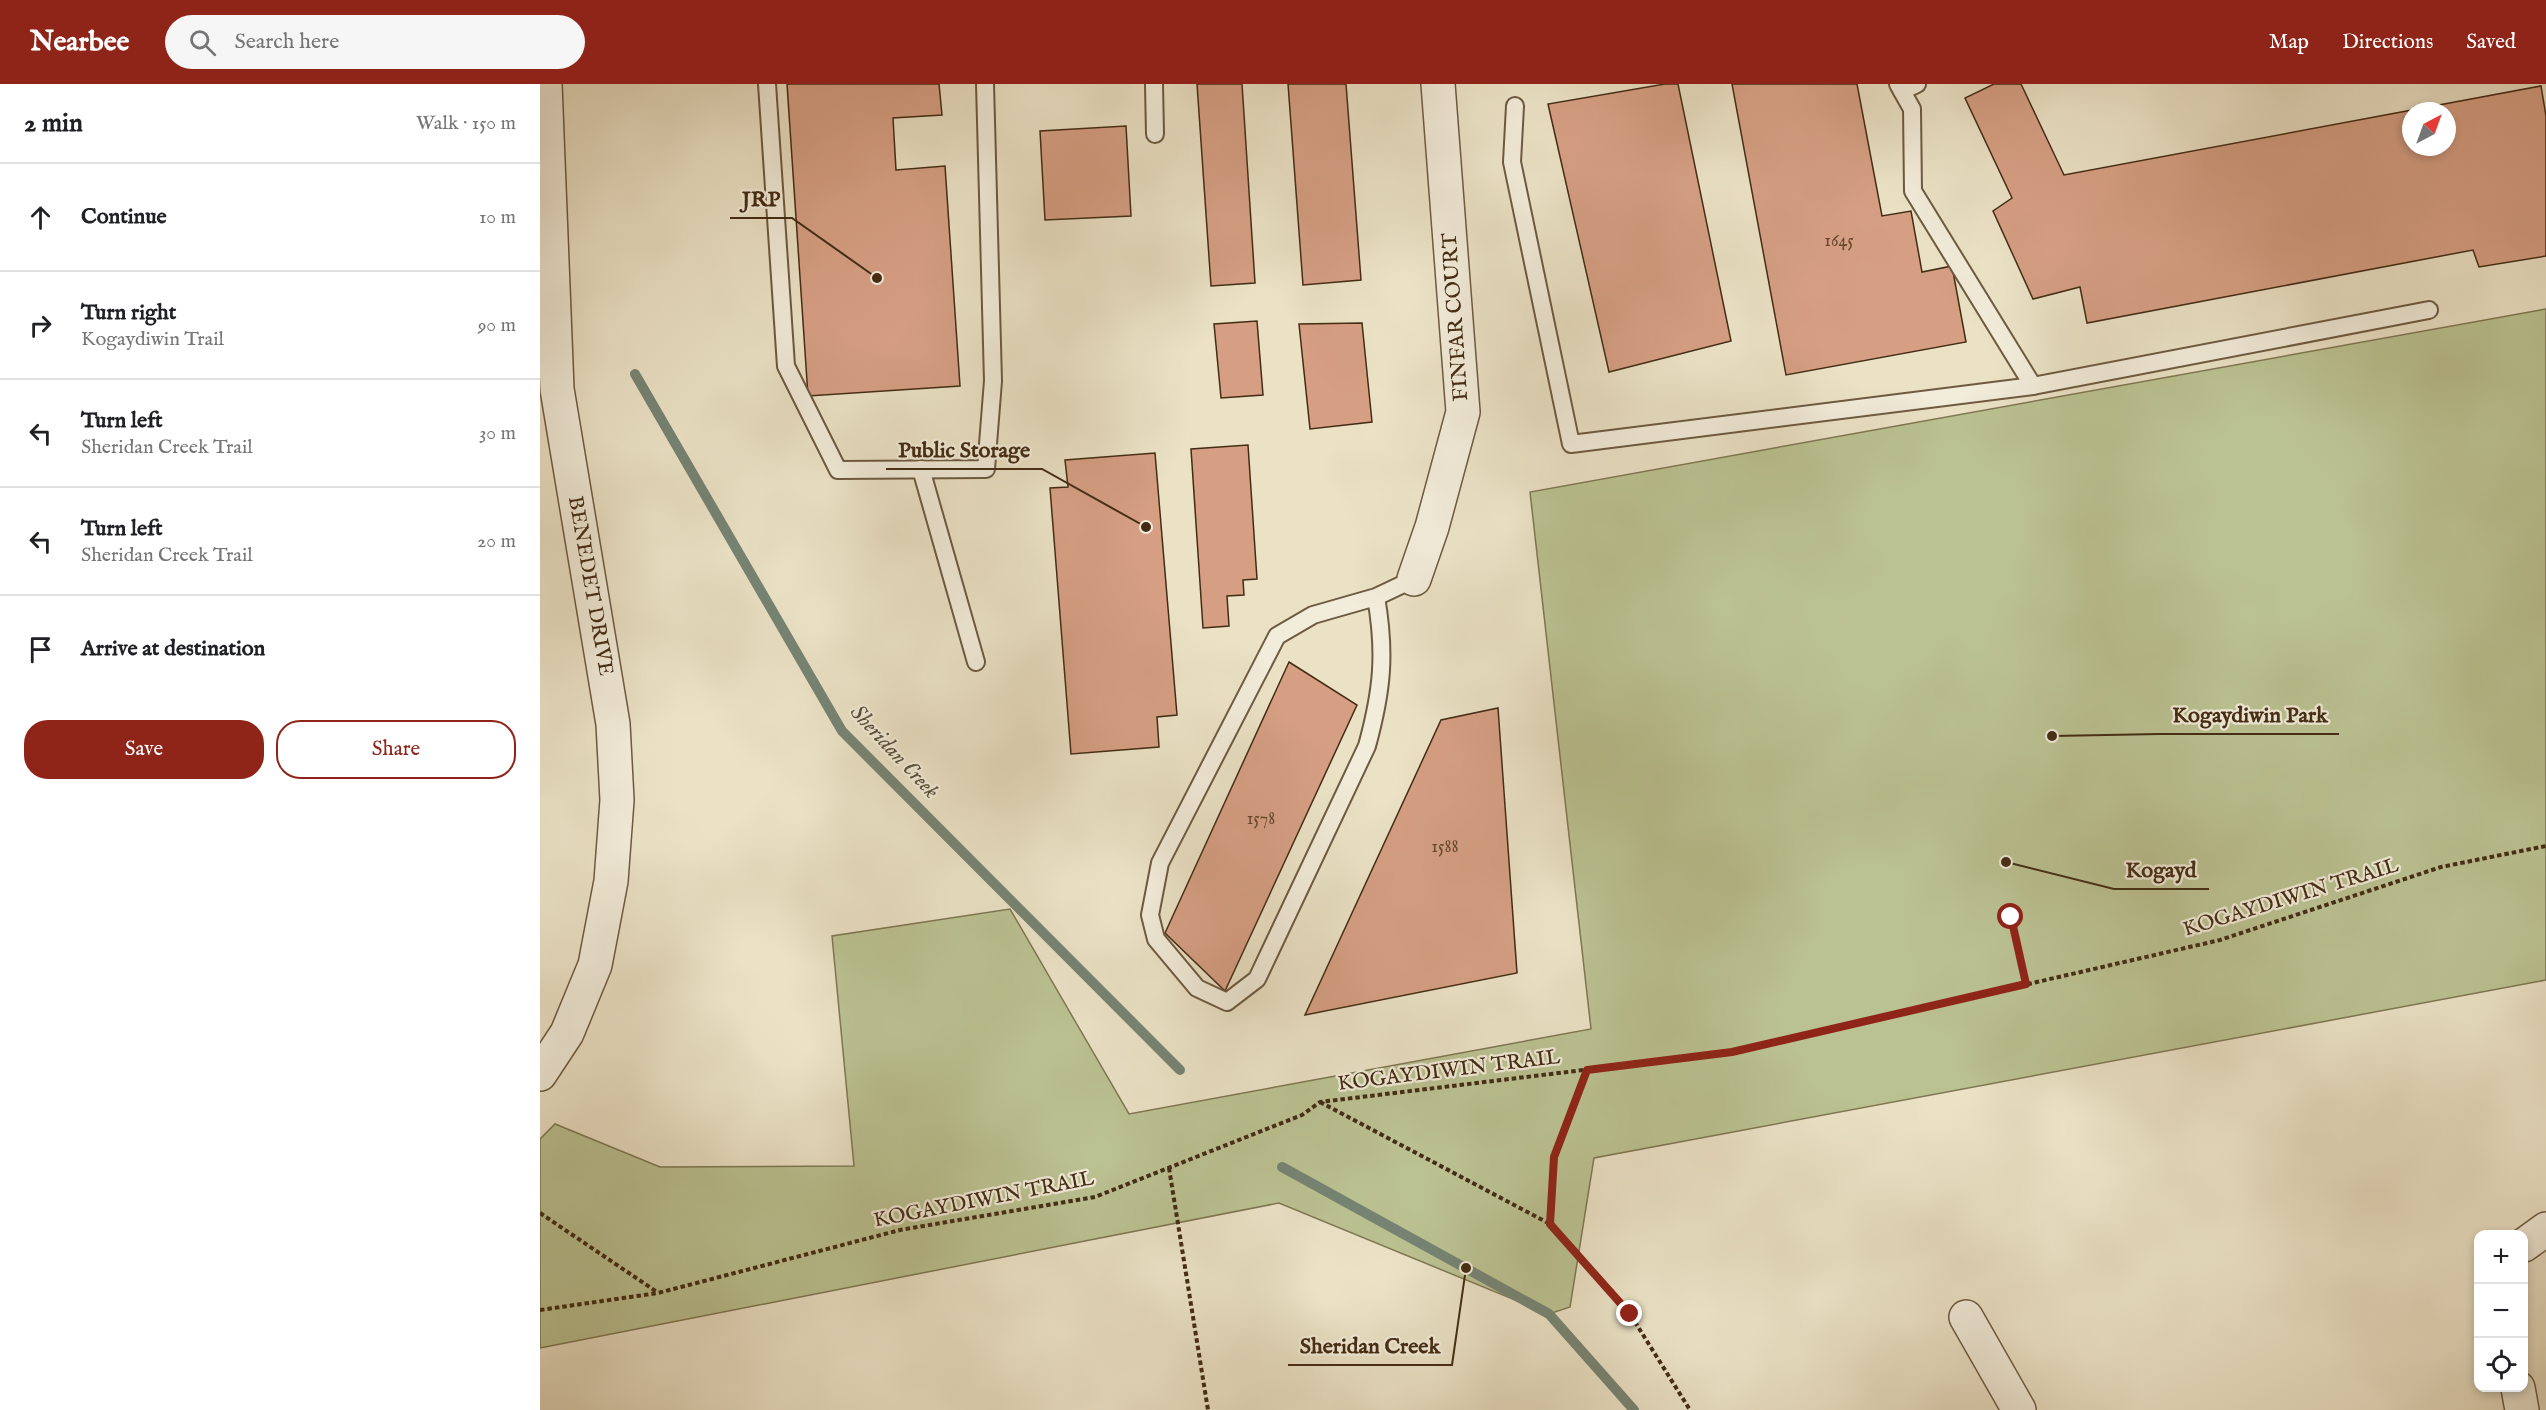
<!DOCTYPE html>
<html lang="en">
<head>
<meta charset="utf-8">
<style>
	:root { --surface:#fff; --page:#f6f6f6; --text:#202124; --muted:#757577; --line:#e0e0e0; --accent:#8f2418 }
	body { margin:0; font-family:"IM FELL English",serif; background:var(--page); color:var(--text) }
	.controls { position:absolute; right:18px; bottom:18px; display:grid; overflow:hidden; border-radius:12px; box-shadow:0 3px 9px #0003 }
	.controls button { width:54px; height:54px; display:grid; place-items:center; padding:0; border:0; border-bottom:2px solid var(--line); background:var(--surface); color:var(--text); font:30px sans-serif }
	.compass { position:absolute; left:1862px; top:18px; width:54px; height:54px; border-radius:50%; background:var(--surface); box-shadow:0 3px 9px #0003; rotate:41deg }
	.stop { position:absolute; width:18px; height:18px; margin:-14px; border:4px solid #8f2418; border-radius:50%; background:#fff }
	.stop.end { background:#8f2418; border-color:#fff; box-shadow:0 2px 6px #0008 }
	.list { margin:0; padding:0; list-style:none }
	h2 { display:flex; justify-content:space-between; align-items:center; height:78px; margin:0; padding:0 24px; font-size:26px }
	h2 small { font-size:20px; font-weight:400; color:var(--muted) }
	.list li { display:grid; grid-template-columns:39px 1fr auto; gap:18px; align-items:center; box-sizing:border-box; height:108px; padding:0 24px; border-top:2px solid var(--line) }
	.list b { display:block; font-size:22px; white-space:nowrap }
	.list p { margin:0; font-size:20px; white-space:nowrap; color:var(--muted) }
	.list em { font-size:20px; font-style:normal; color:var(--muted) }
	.actions { display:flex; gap:12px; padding:18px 24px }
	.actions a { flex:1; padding:14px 0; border:2px solid var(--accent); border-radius:24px; text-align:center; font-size:21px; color:var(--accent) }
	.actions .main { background:var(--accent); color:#fff }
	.icon { flex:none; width:33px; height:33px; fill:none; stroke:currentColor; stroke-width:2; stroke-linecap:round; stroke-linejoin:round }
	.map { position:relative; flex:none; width:2006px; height:1326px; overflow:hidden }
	header { display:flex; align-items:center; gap:36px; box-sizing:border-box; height:84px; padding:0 30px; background:var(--accent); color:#fff }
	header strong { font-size:28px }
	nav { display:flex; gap:33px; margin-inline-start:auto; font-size:21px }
	.search { width:420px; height:54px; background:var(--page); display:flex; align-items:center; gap:15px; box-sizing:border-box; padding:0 21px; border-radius:33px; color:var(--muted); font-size:22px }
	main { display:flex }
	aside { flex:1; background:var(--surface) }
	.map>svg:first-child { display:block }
	.green { fill:#bbc292; stroke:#7f7753; stroke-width:1.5 }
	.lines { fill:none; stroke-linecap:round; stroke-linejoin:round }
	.stream { stroke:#768474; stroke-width:10 }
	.building { fill:#d69f84; stroke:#432c14; stroke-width:1.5; fill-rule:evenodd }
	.lane-casing { stroke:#6d5a40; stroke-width:20 }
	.street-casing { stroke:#6d5a40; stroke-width:36 }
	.path { stroke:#432c14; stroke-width:4; stroke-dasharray:4.5 3; stroke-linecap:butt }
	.lane { stroke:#f2ecda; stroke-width:16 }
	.street { stroke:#f2ecda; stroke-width:33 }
	.route { stroke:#8f2418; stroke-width:8 }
	.labels { text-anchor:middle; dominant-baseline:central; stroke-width:4.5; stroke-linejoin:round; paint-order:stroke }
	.number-label { font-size:18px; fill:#684930 }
	.street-label { font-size:21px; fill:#432c14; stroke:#f2ecda }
	.water-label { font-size:22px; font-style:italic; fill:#58503c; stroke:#f2ecda }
	.leader { fill:none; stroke:#432c14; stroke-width:2 }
	.callout-dot { fill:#432c14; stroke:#f2ecda; stroke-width:2 }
	.callout-label { font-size:22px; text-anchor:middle; font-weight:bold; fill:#432c14; stroke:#f2ecda; stroke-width:4.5; stroke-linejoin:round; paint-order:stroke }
</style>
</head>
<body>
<header>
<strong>Nearbee</strong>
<div class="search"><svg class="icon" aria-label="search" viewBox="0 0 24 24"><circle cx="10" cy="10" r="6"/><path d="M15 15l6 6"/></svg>Search here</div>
<nav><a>Map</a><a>Directions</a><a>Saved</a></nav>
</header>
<main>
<aside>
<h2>2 min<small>Walk · 150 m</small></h2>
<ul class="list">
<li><svg class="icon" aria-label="ahead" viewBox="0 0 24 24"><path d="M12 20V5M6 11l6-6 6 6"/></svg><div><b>Continue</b></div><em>10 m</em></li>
<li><svg class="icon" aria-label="right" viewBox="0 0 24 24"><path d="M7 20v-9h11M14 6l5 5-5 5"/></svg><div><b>Turn right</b><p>Kogaydiwin Trail</p></div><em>90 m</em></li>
<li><svg class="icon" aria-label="left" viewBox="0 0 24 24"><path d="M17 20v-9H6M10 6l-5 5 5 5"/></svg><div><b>Turn left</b><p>Sheridan Creek Trail</p></div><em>30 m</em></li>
<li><svg class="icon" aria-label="left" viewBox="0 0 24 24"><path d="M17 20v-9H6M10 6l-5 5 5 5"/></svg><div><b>Turn left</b><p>Sheridan Creek Trail</p></div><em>20 m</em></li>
<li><svg class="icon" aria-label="arrive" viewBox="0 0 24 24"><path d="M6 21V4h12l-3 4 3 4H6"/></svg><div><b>Arrive at destination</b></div></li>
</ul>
<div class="actions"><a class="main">Save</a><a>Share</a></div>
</aside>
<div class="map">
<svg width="2006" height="1326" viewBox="0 0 2006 1326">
	<rect width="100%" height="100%" fill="#ebe2c6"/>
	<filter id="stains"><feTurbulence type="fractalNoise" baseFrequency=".00333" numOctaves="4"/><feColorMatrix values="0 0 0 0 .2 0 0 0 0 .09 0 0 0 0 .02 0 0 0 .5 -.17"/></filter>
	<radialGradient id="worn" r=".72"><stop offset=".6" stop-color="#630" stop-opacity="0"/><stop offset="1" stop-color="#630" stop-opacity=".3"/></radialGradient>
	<path class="green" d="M2006 225V896L1054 1074 1030 1223 1009 1230 739 1119 0 1264V1055L15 1040 120 1083 314 1082 292 852 470 825 589 1030 1051 945 990 408Z"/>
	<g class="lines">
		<g class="stream">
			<path d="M95 290 302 647 640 986"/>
			<path d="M742 1083 1009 1230 1094 1326"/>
		</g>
	</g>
	<g class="building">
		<path d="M247 0H399L402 31 353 34 356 86 405 82 420 302 268 312Z"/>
		<path d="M657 0H702L715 199 671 202Z"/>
		<path d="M748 0H806L821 196 763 201Z"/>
		<path d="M1125 0H1138L1191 257 1069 288 1008 20Z"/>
		<path d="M1192 0H1317L1342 132 1371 127 1382 188 1412 182 1426 258 1246 291Z"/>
		<path d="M1454 0H1481L1524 91 2001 2 2006 32V172L1939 183 1933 166 1547 239 1540 203 1493 215 1453 127 1472 114 1425 14ZM1871 27H1907V63H1871Z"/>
		<path d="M586 42 591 132 505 136 500 47Z"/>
		<path d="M717 237 723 311 681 314 674 240Z"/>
		<path d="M822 239 832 338 770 345 759 240Z"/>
		<path d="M708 361 717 495 703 496 704 511 687 512 689 542 663 544 651 365Z"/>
		<path d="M615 369 637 631 617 633 619 663 531 670 510 404 528 403 525 376Z"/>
		<path d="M749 578 817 621 685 907 625 849Z"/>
		<path d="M958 624 977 889 765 931 901 636Z"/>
	</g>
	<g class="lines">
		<defs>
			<g id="lane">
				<path d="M227 0 246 282 298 386 446 385 453 297 445 0"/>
				<path d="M614 0 615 50"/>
				<path d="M1358 0 1372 25 1373 107 1493 302 1889 226"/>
				<path d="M1362 7 1377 0"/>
				<path d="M975 22 972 78 1031 360 1493 302"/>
				<path d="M381 385 436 578"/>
				<path d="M836 513C846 570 842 607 827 662L717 895 687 918 657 904 616 855 610 831 620 779 737 552 773 531 836 513 874 495"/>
			</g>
			<g id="street">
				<path d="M874 495 892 443 923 328 898 0"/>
				<path d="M0 990 27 949 55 881 71 797 77 716 73 640 17 305 5 0"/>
				<path d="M1984 1161 2006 1145"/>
				<path d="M1426 1233 1479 1326"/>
				<path d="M1978 1304 1982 1326"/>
			</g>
		</defs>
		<use href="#lane" class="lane-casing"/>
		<use href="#street" class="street-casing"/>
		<g class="path">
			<path d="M1471 833 1486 900"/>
			<path d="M780 1018 1010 1140 1090 1230 1150 1326"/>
			<path d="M629 1084 668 1326"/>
			<path d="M0 1129 117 1208"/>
			<path d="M1010 1140 1014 1073 1047 986"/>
			<path d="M0 1226 118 1209 360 1146 555 1113 762 1031 780 1018 1192 968 1680 856 1901 783 2006 762"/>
		</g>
		<use href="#lane" class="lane"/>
		<use href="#street" class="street"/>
	</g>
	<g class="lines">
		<path class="route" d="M1090 1230 1010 1140 1014 1073 1047 986 1192 968 1486 900 1471 833"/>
	</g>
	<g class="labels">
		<g class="number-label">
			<text x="1299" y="157">1645</text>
			<text x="721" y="735">1578</text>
			<text x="905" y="763">1588</text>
		</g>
		<g class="street-label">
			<text transform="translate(916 233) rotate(-94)">FINFAR COURT</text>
			<text transform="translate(50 502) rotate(80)">BENEDET DRIVE</text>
			<text transform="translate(1751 814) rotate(-17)">KOGAYDIWIN TRAIL</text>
			<text transform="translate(909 987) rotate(-7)">KOGAYDIWIN TRAIL</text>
			<text transform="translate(444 1116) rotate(-11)">KOGAYDIWIN TRAIL</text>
		</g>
		<g class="water-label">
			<text transform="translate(354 668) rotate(47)">Sheridan Creek</text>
		</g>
	</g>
	<path class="leader" d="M337 194L252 134H190M606 443L502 385H346M1512 652L1620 650H1799M1466 778L1574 805H1669M926 1184L912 1281H748"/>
	<g class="callout-dot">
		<circle cx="337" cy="194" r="6"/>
		<circle cx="606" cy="443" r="6"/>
		<circle cx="1512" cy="652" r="6"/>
		<circle cx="1466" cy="778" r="6"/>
		<circle cx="926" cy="1184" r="6"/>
	</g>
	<g class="callout-label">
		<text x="221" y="122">JRP</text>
		<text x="424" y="373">Public Storage</text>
		<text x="1710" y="638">Kogaydiwin Park</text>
		<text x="1621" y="793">Kogayd</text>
		<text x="830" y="1269">Sheridan Creek</text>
	</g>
	<rect width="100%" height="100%" filter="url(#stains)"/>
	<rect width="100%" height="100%" fill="url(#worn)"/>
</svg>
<div class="controls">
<button>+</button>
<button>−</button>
<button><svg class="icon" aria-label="locate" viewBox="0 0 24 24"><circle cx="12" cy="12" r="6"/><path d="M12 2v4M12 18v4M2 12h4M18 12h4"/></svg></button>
</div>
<svg class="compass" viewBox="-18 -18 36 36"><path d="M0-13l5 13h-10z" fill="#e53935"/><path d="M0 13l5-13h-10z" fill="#757577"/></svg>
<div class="stop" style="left:1471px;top:833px"></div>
<div class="stop end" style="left:1090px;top:1230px"></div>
</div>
</main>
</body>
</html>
